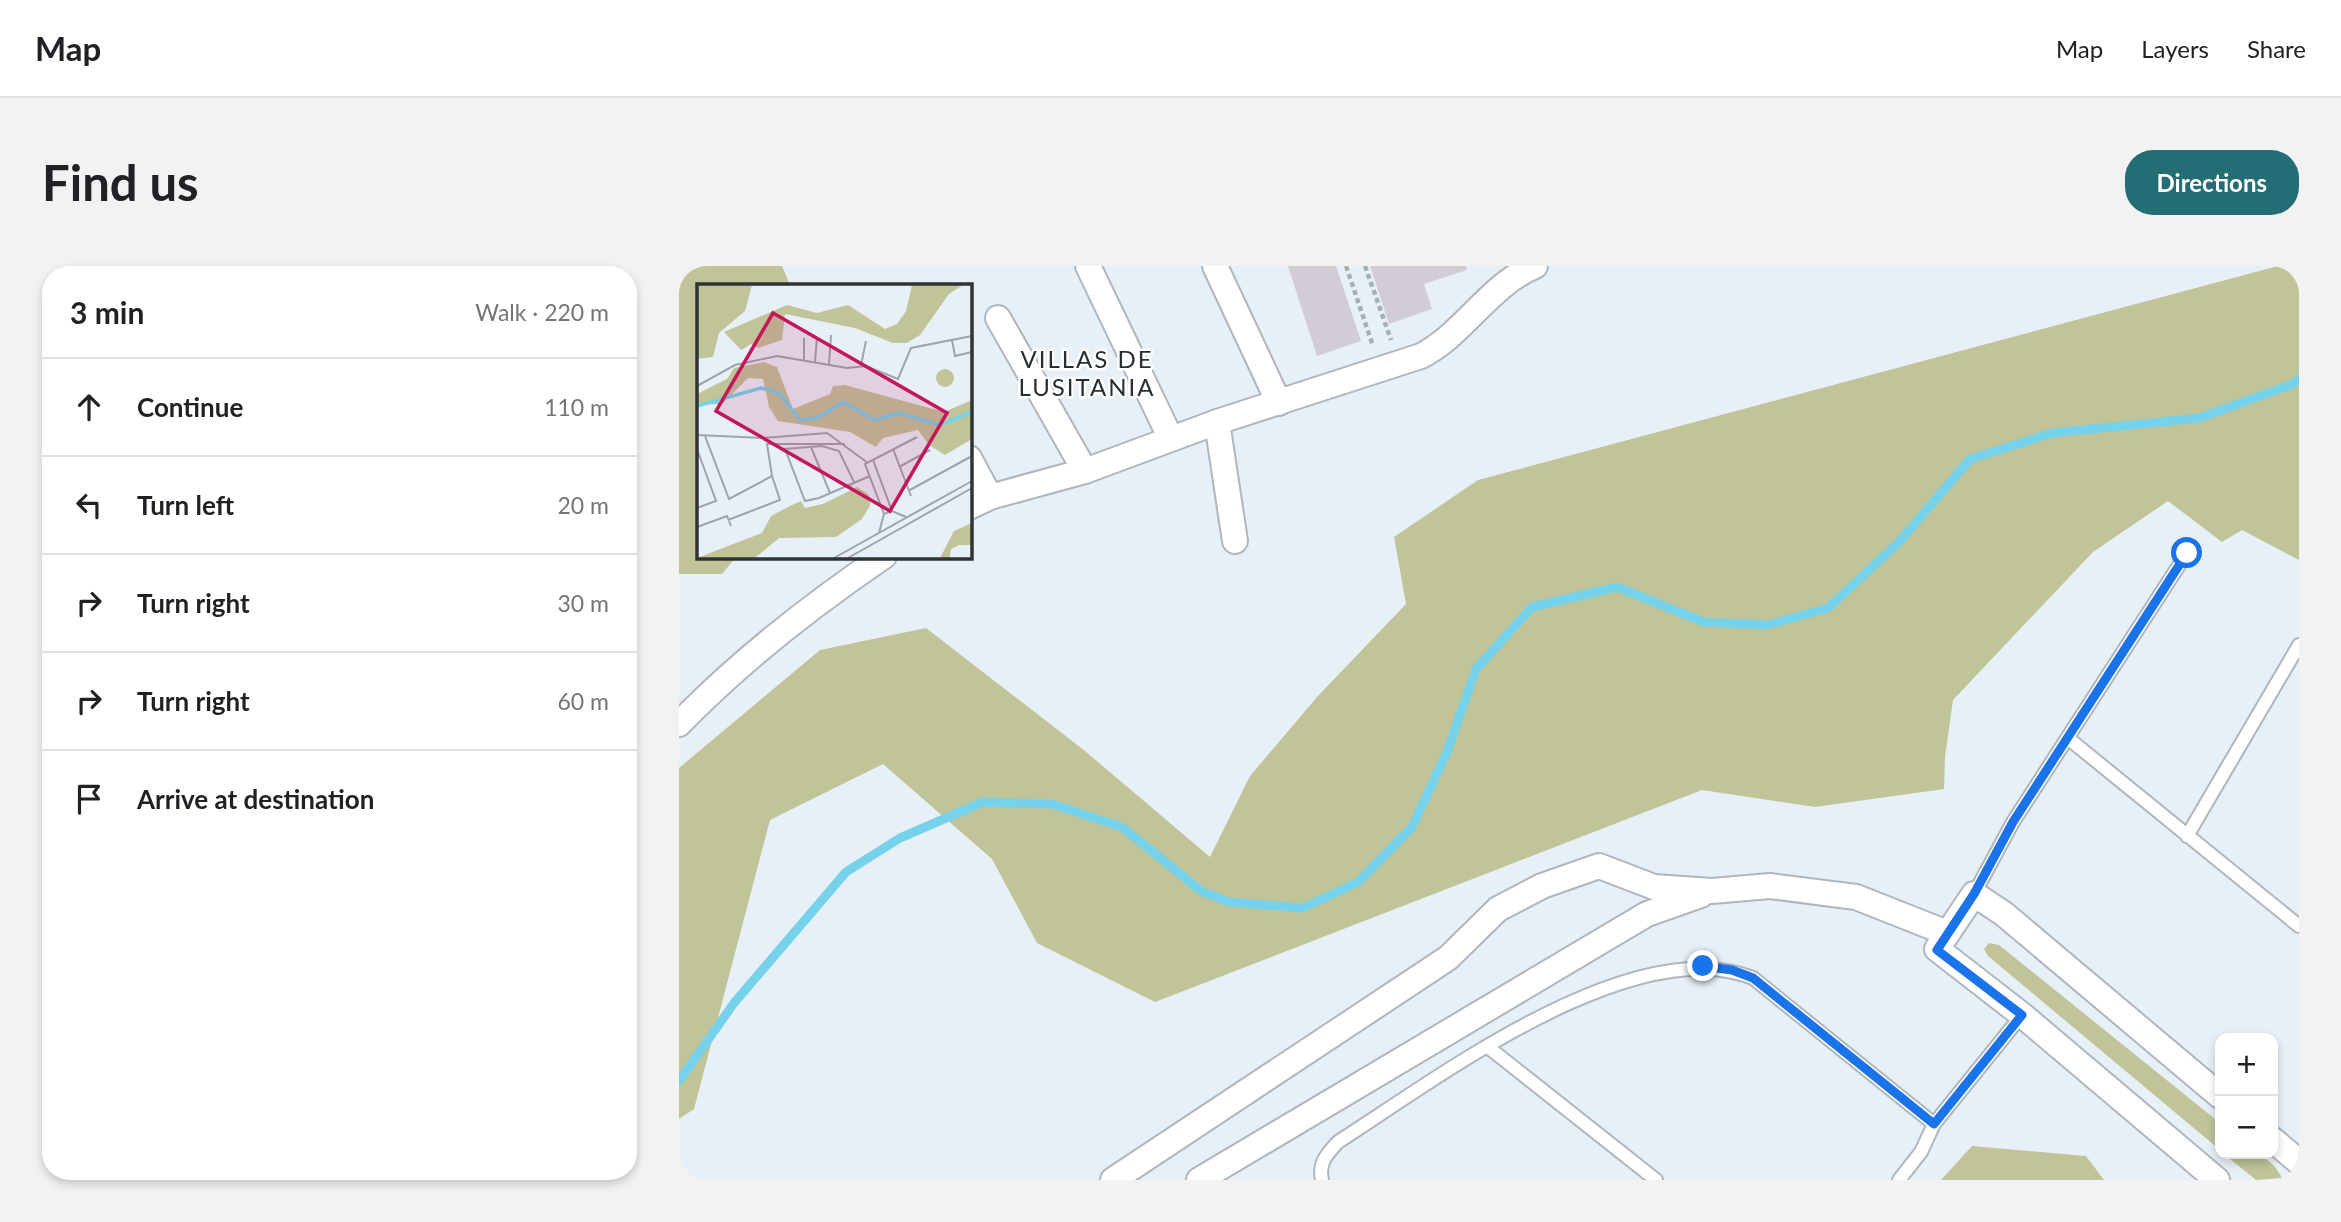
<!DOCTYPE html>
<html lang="en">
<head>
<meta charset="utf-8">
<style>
	:root { --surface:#fff; --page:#f2f2f2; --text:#202124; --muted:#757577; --line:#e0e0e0; --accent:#236e75 }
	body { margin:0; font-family:Lato,sans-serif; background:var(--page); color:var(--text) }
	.controls { position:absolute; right:21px; bottom:21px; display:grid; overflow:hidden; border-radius:14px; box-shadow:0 4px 10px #0003 }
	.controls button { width:63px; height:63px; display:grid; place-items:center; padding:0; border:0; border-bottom:2px solid var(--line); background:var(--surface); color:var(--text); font:35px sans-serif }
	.stop { position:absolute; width:21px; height:21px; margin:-16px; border:5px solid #1a73e8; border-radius:50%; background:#fff }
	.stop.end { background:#1a73e8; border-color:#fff; box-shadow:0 2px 7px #0008 }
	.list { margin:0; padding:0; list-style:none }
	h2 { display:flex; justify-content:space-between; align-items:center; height:91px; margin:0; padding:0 28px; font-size:30px }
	h2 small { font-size:23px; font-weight:400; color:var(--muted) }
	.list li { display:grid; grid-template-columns:46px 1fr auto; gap:21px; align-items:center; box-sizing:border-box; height:98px; padding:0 28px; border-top:2px solid var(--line) }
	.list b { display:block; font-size:26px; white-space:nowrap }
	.list em { font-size:23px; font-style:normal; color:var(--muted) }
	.icon { flex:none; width:38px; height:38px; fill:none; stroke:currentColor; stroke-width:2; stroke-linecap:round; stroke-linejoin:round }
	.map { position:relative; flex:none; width:1620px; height:914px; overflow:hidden; border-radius:28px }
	header { display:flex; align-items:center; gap:42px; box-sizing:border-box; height:98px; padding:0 35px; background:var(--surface); border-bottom:2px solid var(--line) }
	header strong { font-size:33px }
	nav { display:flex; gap:38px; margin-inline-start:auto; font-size:24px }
	.intro { display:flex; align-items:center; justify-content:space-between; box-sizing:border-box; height:168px; padding:0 42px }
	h1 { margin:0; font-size:49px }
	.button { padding:18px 32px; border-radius:28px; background:var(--accent); color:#fff; font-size:24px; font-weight:700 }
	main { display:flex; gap:42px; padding:0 42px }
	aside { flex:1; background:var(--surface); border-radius:28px; box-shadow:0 4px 10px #0003 }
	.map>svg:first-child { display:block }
	.green { fill:#c0c498 }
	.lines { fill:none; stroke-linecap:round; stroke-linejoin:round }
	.stream { stroke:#75d2ea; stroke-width:9 }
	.building { fill:#d1ccd5 }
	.service-casing { stroke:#afb6bd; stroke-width:16 }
	.minor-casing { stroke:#afb6bd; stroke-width:28 }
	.path { stroke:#a8aeb4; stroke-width:4.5; stroke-dasharray:5 3.5; stroke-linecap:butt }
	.service { stroke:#fff; stroke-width:12 }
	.minor { stroke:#fff; stroke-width:24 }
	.route { stroke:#1a73e8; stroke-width:9 }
	.labels { text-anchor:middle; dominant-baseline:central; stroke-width:5; stroke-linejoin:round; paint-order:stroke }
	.neighbourhood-label { font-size:24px; letter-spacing:2px; fill:#282e33; stroke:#fff }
	.inset-river { fill:none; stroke:#75d2ea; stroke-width:3.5 }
	.inset-road { fill:none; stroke:#9ea4a9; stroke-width:2 }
	.view { fill:#c2185b; fill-opacity:0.15; stroke:#c2185b; stroke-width:3.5 }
	.inset-edge { fill:none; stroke:#303335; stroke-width:3.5 }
</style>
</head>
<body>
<header>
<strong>Map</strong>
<nav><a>Map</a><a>Layers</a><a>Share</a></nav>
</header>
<div class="intro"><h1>Find us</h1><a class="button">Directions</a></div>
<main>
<aside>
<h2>3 min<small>Walk · 220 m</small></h2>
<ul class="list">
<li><svg class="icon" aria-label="ahead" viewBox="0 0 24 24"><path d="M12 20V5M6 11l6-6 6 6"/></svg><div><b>Continue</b></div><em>110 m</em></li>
<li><svg class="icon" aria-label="left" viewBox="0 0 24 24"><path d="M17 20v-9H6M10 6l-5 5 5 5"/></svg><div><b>Turn left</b></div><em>20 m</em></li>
<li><svg class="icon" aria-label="right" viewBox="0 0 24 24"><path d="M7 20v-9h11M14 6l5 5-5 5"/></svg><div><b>Turn right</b></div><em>30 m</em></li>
<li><svg class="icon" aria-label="right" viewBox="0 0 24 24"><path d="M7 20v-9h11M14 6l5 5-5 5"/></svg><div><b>Turn right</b></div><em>60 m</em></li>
<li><svg class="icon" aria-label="arrive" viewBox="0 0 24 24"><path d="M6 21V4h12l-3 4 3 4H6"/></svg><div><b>Arrive at destination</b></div></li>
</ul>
</aside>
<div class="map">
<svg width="1620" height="914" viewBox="0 0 1620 914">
	<rect width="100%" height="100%" fill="#e8f0f7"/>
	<g class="green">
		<path d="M0 0H103L111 19H19V290L57 291 43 308H0Z"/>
		<path d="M1599 0H1620V294L1563 264 1543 276 1489 235 1414 286 1274 434 1266 491 1265 523 1136 541 1023 524 476 736 358 677 313 593 204 498 91 554 15 843 0 853V502L141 384 247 362 406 485 531 591 571 510 638 431 727 338 715 271 799 214Z"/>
		<path d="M1310 677 1320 679 1541 857V884L1309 690 1305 683Z"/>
		<path d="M1293 880 1407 890 1425 914H1262Z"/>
		<path d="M1545 888C1571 888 1590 885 1603 912L1577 914Z"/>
	</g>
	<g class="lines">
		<path class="stream" d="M0 815 55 737 167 606 221 572 304 536 373 538 443 561 522 625 550 636 624 642 679 616 733 561 768 486 797 403 853 341 938 321 1025 356 1088 359 1149 342 1220 276 1291 193 1373 167 1520 152 1614 118 1620 113"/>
	</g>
	<g class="building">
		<path d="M609 0H657L682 75 638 90Z"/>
		<path d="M691 0H787L788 4 745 18 753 43 710 58Z"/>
	</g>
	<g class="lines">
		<defs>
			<g id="service">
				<path d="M1390 473 1620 660"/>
				<path d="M1508 570 1620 379"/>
				<path d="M1295 628 1334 556 1508 287"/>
				<path d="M809 781 977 914"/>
				<path d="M643 914C639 897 648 888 659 876 759 812 954 664 1074 712L1255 858"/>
				<path d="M1220 914 1242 886 1255 858 1343 749"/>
			</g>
			<g id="minor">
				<path d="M409 0 492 173"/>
				<path d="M536 0 600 137"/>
				<path d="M319 52 406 205"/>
				<path d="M538 156 556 275"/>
				<path d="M290 192 311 231"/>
				<path d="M290 241 311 231 406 205 538 156 742 90C785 68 810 19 856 0"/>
				<path d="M0 458C61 395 133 339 205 290"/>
				<path d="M1594 874 1620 896"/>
				<path d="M434 914 769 692 819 643 863 620 920 600 975 621 1033 625 1091 620 1177 631 1268 667"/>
				<path d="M520 914 968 648 1022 629"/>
				<path d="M1538 914 1343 749 1258 683 1295 628 1325 648 1541 830"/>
			</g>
		</defs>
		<use href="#service" class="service-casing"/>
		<use href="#minor" class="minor-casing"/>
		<g class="path">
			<path d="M667 0 694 80"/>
			<path d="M686 0 712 74"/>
		</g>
		<use href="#service" class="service"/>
		<use href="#minor" class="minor"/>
	</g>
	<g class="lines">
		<path class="route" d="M1024 700 1053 704 1074 712 1255 858 1343 749 1258 684 1295 628 1334 556 1508 287"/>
	</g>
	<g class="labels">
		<g class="neighbourhood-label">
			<text x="408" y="92">VILLAS DE<tspan x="408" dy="28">LUSITANIA</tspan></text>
		</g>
	</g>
	<g transform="translate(18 18)">
		<rect width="275" height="275" fill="#e8f0f7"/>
		<path d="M0 1H55L48 27 22 49 16 73 0 75ZM215 1H266L252 10 223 51 210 59H196L158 44 88 30 85 56 61 64 54 60 44 66 27 48 90 21 120 29 151 21 188 45 200 40 209 27ZM67 78 80 83 96 125 133 110 136 102 148 101 247 128 275 116V155L248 171 232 161 221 146 186 154 179 163 153 148 81 137 72 123 66 95 51 94 25 120 0 121V110L30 95 37 84ZM239 94a9 9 0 1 1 18 0a9 9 0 1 1-18 0ZM160 203 172 211 173 222 165 235 139 253 82 254 58 274H0L65 249 74 232 95 221 104 217 108 224 126 220ZM275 239V261H262L254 265 253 274H243L257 247Z" fill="#c0c498"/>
		<path class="inset-river" d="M0 122 64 104 82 109 103 136 120 134 146 118 178 136 202 129 242 141 275 128"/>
		<path class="inset-road" d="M255 56 258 72 275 68M107 76V54M118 78 120 53M132 80 134 51M164 81 169 57M0 102 38 81 80 72 150 84 169 82 201 95 214 64 275 52M0 151 66 154 130 149 171 179M8 152 32 215 75 192 70 160H148M114 163 133 209M0 165 19 217 0 224M196 165 214 212M176 176 195 227M202 183 233 166M157 198 142 167 125 162 88 165 108 217 122 214 173 192M211 207 275 172M187 230 168 180 220 153M31 236 83 216 75 192M0 243 30 232 34 242M182 249 187 230 195 227 209 233M137 274 275 197M151 274 275 204"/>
		<path class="view" d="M76 29 250 129 193 227 19 127Z"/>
		<rect width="275" height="275" class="inset-edge"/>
	</g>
</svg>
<div class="controls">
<button>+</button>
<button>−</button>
</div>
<div class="stop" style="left:1508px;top:287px"></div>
<div class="stop end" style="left:1024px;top:700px"></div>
</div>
</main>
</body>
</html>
